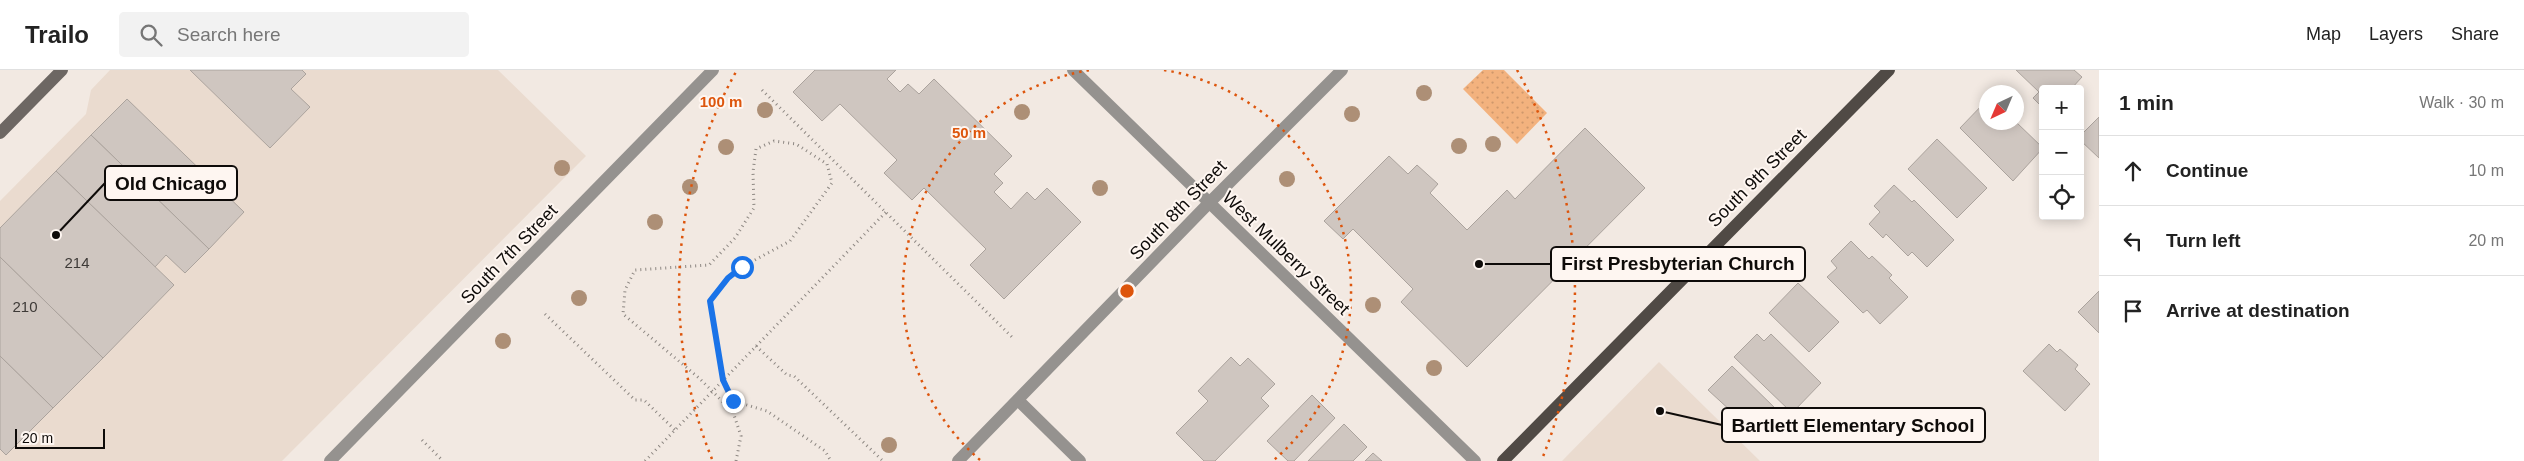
<!DOCTYPE html>
<html lang="en">
<head>
<meta charset="utf-8">
<style>
	:root { --surface:#fff; --page:#f2f2f2; --text:#222; --muted:#767676; --line:#e0e0e0 }
	body { margin:0; font-family:Arial,sans-serif; background:var(--page); color:var(--text) }
	.controls { position:absolute; right:15px; top:15px; display:grid; overflow:hidden; border-radius:5px; box-shadow:0 2px 12px #0003 }
	.controls button { width:45px; height:45px; display:grid; place-items:center; padding:0; border:0; border-bottom:1px solid var(--line); background:var(--surface); color:var(--text); font:25px sans-serif }
	.compass { position:absolute; left:1979px; top:15px; width:45px; height:45px; border-radius:50%; background:var(--surface); box-shadow:0 2px 12px #0003; rotate:224deg }
	.scale { position:absolute; left:15px; bottom:12px; width:90px; box-sizing:border-box; padding-left:5px; border:2px solid #0e0b09; border-top:0; font-size:14px; line-height:18px; white-space:nowrap; color:#0e0b09; -webkit-text-stroke:4px #fef6f1; paint-order:stroke }
	.stop { position:absolute; width:15px; height:15px; margin:-11px; border:4px solid #1a73e8; border-radius:50%; background:#fff }
	.stop.end { background:#1a73e8; border-color:#fff; box-shadow:0 1px 5px #0008 }
	.list { margin:0; padding:0; list-style:none }
	h2 { display:flex; justify-content:space-between; align-items:center; height:65px; margin:0; padding:0 20px; font-size:21px }
	h2 small { font-size:16px; font-weight:400; color:var(--muted) }
	.list li { display:grid; grid-template-columns:32px 1fr auto; gap:15px; align-items:center; box-sizing:border-box; height:70px; padding:0 20px; border-top:1px solid var(--line) }
	.list b { display:block; font-size:19px; white-space:nowrap }
	.list em { font-size:16px; font-style:normal; color:var(--muted) }
	.icon { flex:none; width:28px; height:28px; fill:none; stroke:currentColor; stroke-width:2; stroke-linecap:round; stroke-linejoin:round }
	.map { position:relative; flex:none; width:2099px; height:391px; overflow:hidden }
	header { display:flex; align-items:center; gap:30px; box-sizing:border-box; height:70px; padding:0 25px; background:var(--surface); border-bottom:1px solid var(--line) }
	header strong { font-size:24px }
	nav { display:flex; gap:28px; margin-inline-start:auto; font-size:18px }
	.search { width:350px; height:45px; background:var(--page); display:flex; align-items:center; gap:12px; box-sizing:border-box; padding:0 18px; border-radius:5px; color:var(--muted); font-size:19px }
	main { display:flex }
	aside { flex:1; background:var(--surface) }
	.map>svg:first-child { display:block }
	.built { fill:#eadbcf }
	.park { fill:url(#park-dots) }
	.building { fill:#cfc6c0; stroke:#aba39d }
	.lines { fill:none; stroke-linecap:round; stroke-linejoin:round }
	.path { stroke:#8d8782; stroke-width:3; stroke-dasharray:1 4; stroke-linecap:butt }
	.service { stroke:#95928f; stroke-width:12 }
	.minor { stroke:#95928f; stroke-width:12 }
	.secondary { stroke:#6d6763; stroke-width:12 }
	.primary { stroke:#504a45; stroke-width:12 }
	.tree { fill:#ad8f76 }
	.route { stroke:#1a73e8; stroke-width:6 }
	.ring { fill:none; stroke:#dd550c; stroke-width:2.5; stroke-dasharray:2.5 5 }
	.labels { text-anchor:middle; dominant-baseline:central; stroke-width:4; stroke-linejoin:round; paint-order:stroke }
	.number-label { font-size:15px; fill:#3e3a37 }
	.street-label { font-size:18px; fill:#0e0b09; stroke:#fef6f1 }
	.centre { fill:#dd550c; stroke:#fef6f1; stroke-width:2.5 }
	.ring-label { font-size:15px; text-anchor:middle; font-weight:bold; fill:#dd550c; stroke:#fef6f1; stroke-width:4; stroke-linejoin:round; paint-order:stroke }
	.leader { fill:none; stroke:#0e0b09; stroke-width:2 }
	.callout-dot { fill:#0e0b09; stroke:#fef6f1; stroke-width:2 }
	.callout { fill:#fef6f1; stroke:#0e0b09; stroke-width:2 }
	.callout-label { font-size:19px; text-anchor:middle; font-weight:bold; fill:#0e0b09 }
</style>
</head>
<body>
<header>
<strong>Trailo</strong>
<div class="search"><svg class="icon" aria-label="search" viewBox="0 0 24 24"><circle cx="10" cy="10" r="6"/><path d="M15 15l6 6"/></svg>Search here</div>
<nav><a>Map</a><a>Layers</a><a>Share</a></nav>
</header>
<main>
<div class="map">
<svg width="2099" height="391" viewBox="0 0 2099 391">
	<defs>
		<pattern id="park-dots" width="8" height="8" patternUnits="userSpaceOnUse" patternTransform="scale(1.25)"><rect width="8" height="8" fill="#f3b27e"/><path d="M2 2h.1M6 6h.1" fill="none" stroke="#cf986c" stroke-width="1.8" stroke-linecap="round"/></pattern>
	</defs>
	<rect width="100%" height="100%" fill="#f2e9e2"/>
	<g class="built">
		<path d="M110 0H498L586 86 282 391H0V131L86 44 91 20Z"/>
		<path d="M1659 292 1760 391H1562Z"/>
	</g>
	<path class="park" d="M1483 0H1504L1547 43 1517 74 1463 19Z"/>
	<g class="building">
		<path d="M190 0H302L306 4 291 19 310 37 270 78Z"/>
		<path d="M815 0H896L887 9 900 22 908 14 919 24 934 9 1012 86 994 104 1003 113 994 122 1011 139 1027 122 1035 130 1047 118 1081 152 1004 229 970 195 986 179 924 118 912 130 884 103 897 90 840 34 822 51 793 22Z"/>
		<path d="M2016 0H2074L2082 7 2071 19H2043V38L2033 28 2039 22Z"/>
		<path d="M127 29 244 142 209 179 91 65Z"/>
		<path d="M1986 31V52H2016L2043 78 2013 111 1960 58Z"/>
		<path d="M2099 47V88L2080 70V66Z"/>
		<path d="M1585 58 1645 118 1467 297 1401 232 1413 219 1353 159 1343 169 1324 151 1389 86 1408 104 1417 95 1438 114 1430 123 1467 160 1507 120 1515 129Z"/>
		<path d="M91 65 209 179 185 203 166 185 155 197 56 101Z"/>
		<path d="M1937 69 1987 118 1957 148 1908 99Z"/>
		<path d="M56 101 174 215 103 288 0 187V158Z"/>
		<path d="M1894 115 1912 132 1914 130 1954 170 1927 197 1912 182 1908 186 1886 164 1883 168 1869 154 1880 142 1874 136Z"/>
		<path d="M1851 171 1869 189 1872 186 1892 205 1889 208 1908 227 1880 254 1867 240 1863 243 1827 207 1837 198 1831 191Z"/>
		<path d="M0 187 103 288 53 338 0 286Z"/>
		<path d="M1798 213 1839 252 1809 282 1769 243Z"/>
		<path d="M2099 221V263L2078 242Z"/>
		<path d="M1757 264 1764 271 1771 264 1821 313 1792 343 1734 287Z"/>
		<path d="M2049 274 2057 282 2060 279 2078 295 2075 299 2090 314 2065 341 2023 301Z"/>
		<path d="M0 286 53 338 6 385 0 379Z"/>
		<path d="M1231 287 1240 296 1248 288 1275 314 1261 328 1269 336 1215 391H1204L1176 363 1208 331 1198 321Z"/>
		<path d="M1732 296 1778 341 1756 364 1708 320Z"/>
		<path d="M1312 325 1335 348 1294 391H1288L1267 371Z"/>
		<path d="M1344 354 1367 377 1353 391H1308Z"/>
		<path d="M1373 383 1382 391H1365Z"/>
	</g>
	<g class="lines">
		<g class="path">
			<path d="M762 20 1013 268"/>
			<path d="M545 244 635 330H644L675 360"/>
			<path d="M756 276 787 305 794 306 883 391"/>
			<path d="M422 370 443 391"/>
			<path d="M645 391 886 142"/>
			<path d="M736 391 741 366 733 342 699 308 623 244 625 220 635 200 709 195 735 168 754 138 753 102 756 79 774 71 796 74 827 94 832 113 790 171 742 197 728 207 710 231 723 310 733 331 767 341 825 381 831 391"/>
		</g>
		<path class="service" d="M1018 330 1080 391"/>
		<g class="minor">
			<path d="M1073 0 1475 391"/>
			<path d="M330 391 713 0"/>
			<path d="M958 391 1209 133 1342 0"/>
		</g>
		<path class="secondary" d="M0 63 62 0"/>
		<path class="primary" d="M1503 391 1889 0"/>
	</g>
	<g class="tree">
		<circle cx="1424" cy="23" r="8"/>
		<circle cx="765" cy="40" r="8"/>
		<circle cx="1022" cy="42" r="8"/>
		<circle cx="1352" cy="44" r="8"/>
		<circle cx="1493" cy="74" r="8"/>
		<circle cx="1459" cy="76" r="8"/>
		<circle cx="726" cy="77" r="8"/>
		<circle cx="562" cy="98" r="8"/>
		<circle cx="1287" cy="109" r="8"/>
		<circle cx="690" cy="117" r="8"/>
		<circle cx="1100" cy="118" r="8"/>
		<circle cx="655" cy="152" r="8"/>
		<circle cx="579" cy="228" r="8"/>
		<circle cx="1373" cy="235" r="8"/>
		<circle cx="503" cy="271" r="8"/>
		<circle cx="1434" cy="298" r="8"/>
		<circle cx="889" cy="375" r="8"/>
	</g>
	<g class="lines">
		<path class="route" d="M733 331 723 310 710 231 728 208 742 197"/>
	</g>
	<g class="ring">
		<path d="M980 390A224 224 0 0 1 1090 0M1164 0A224 224 0 0 1 1274 390"/>
		<path d="M712 389A448 448 0 0 1 737 0M1517 0A448 448 0 0 1 1542 389"/>
	</g>
	<g class="labels">
		<g class="number-label">
			<text x="77" y="192">214</text>
			<text x="25" y="236">210</text>
		</g>
		<g class="street-label">
			<text transform="translate(1757 108) rotate(-45)">South 9th Street</text>
			<text transform="translate(1178 140) rotate(-46)">South 8th Street</text>
			<text transform="translate(1286 183) rotate(44)">West Mulberry Street</text>
			<text transform="translate(509 184) rotate(-46)">South 7th Street</text>
		</g>
	</g>
	<circle cx="1127" cy="221" r="8" class="centre"/>
	<g class="ring-label">
		<text x="721" y="37">100 m</text>
		<text x="969" y="68">50 m</text>
	</g>
	<path class="leader" d="M56 165L105 113M1479 194L1551 194M1660 341L1722 355"/>
	<g class="callout-dot">
		<circle cx="56" cy="165" r="5"/>
		<circle cx="1479" cy="194" r="5"/>
		<circle cx="1660" cy="341" r="5"/>
	</g>
	<g class="callout">
		<rect x="105" y="96" width="132" height="34" rx="5"/>
		<rect x="1551" y="177" width="254" height="34" rx="5"/>
		<rect x="1722" y="338" width="263" height="34" rx="5"/>
	</g>
	<g class="callout-label">
		<text x="171" y="120">Old Chicago</text>
		<text x="1678" y="200">First Presbyterian Church</text>
		<text x="1853" y="362">Bartlett Elementary School</text>
	</g>
</svg>
<div class="controls">
<button>+</button>
<button>−</button>
<button><svg class="icon" aria-label="locate" viewBox="0 0 24 24"><circle cx="12" cy="12" r="6"/><path d="M12 2v4M12 18v4M2 12h4M18 12h4"/></svg></button>
</div>
<svg class="compass" viewBox="-18 -18 36 36"><path d="M0-13l5 13h-10z" fill="#e53935"/><path d="M0 13l5-13h-10z" fill="#767676"/></svg>
<div class="scale">20 m</div>
<div class="stop" style="left:742px;top:197px"></div>
<div class="stop end" style="left:733px;top:331px"></div>
</div>
<aside>
<h2>1 min<small>Walk · 30 m</small></h2>
<ul class="list">
<li><svg class="icon" aria-label="ahead" viewBox="0 0 24 24"><path d="M12 20V5M6 11l6-6 6 6"/></svg><div><b>Continue</b></div><em>10 m</em></li>
<li><svg class="icon" aria-label="left" viewBox="0 0 24 24"><path d="M17 20v-9H6M10 6l-5 5 5 5"/></svg><div><b>Turn left</b></div><em>20 m</em></li>
<li><svg class="icon" aria-label="arrive" viewBox="0 0 24 24"><path d="M6 21V4h12l-3 4 3 4H6"/></svg><div><b>Arrive at destination</b></div></li>
</ul>
</aside>
</main>
</body>
</html>
